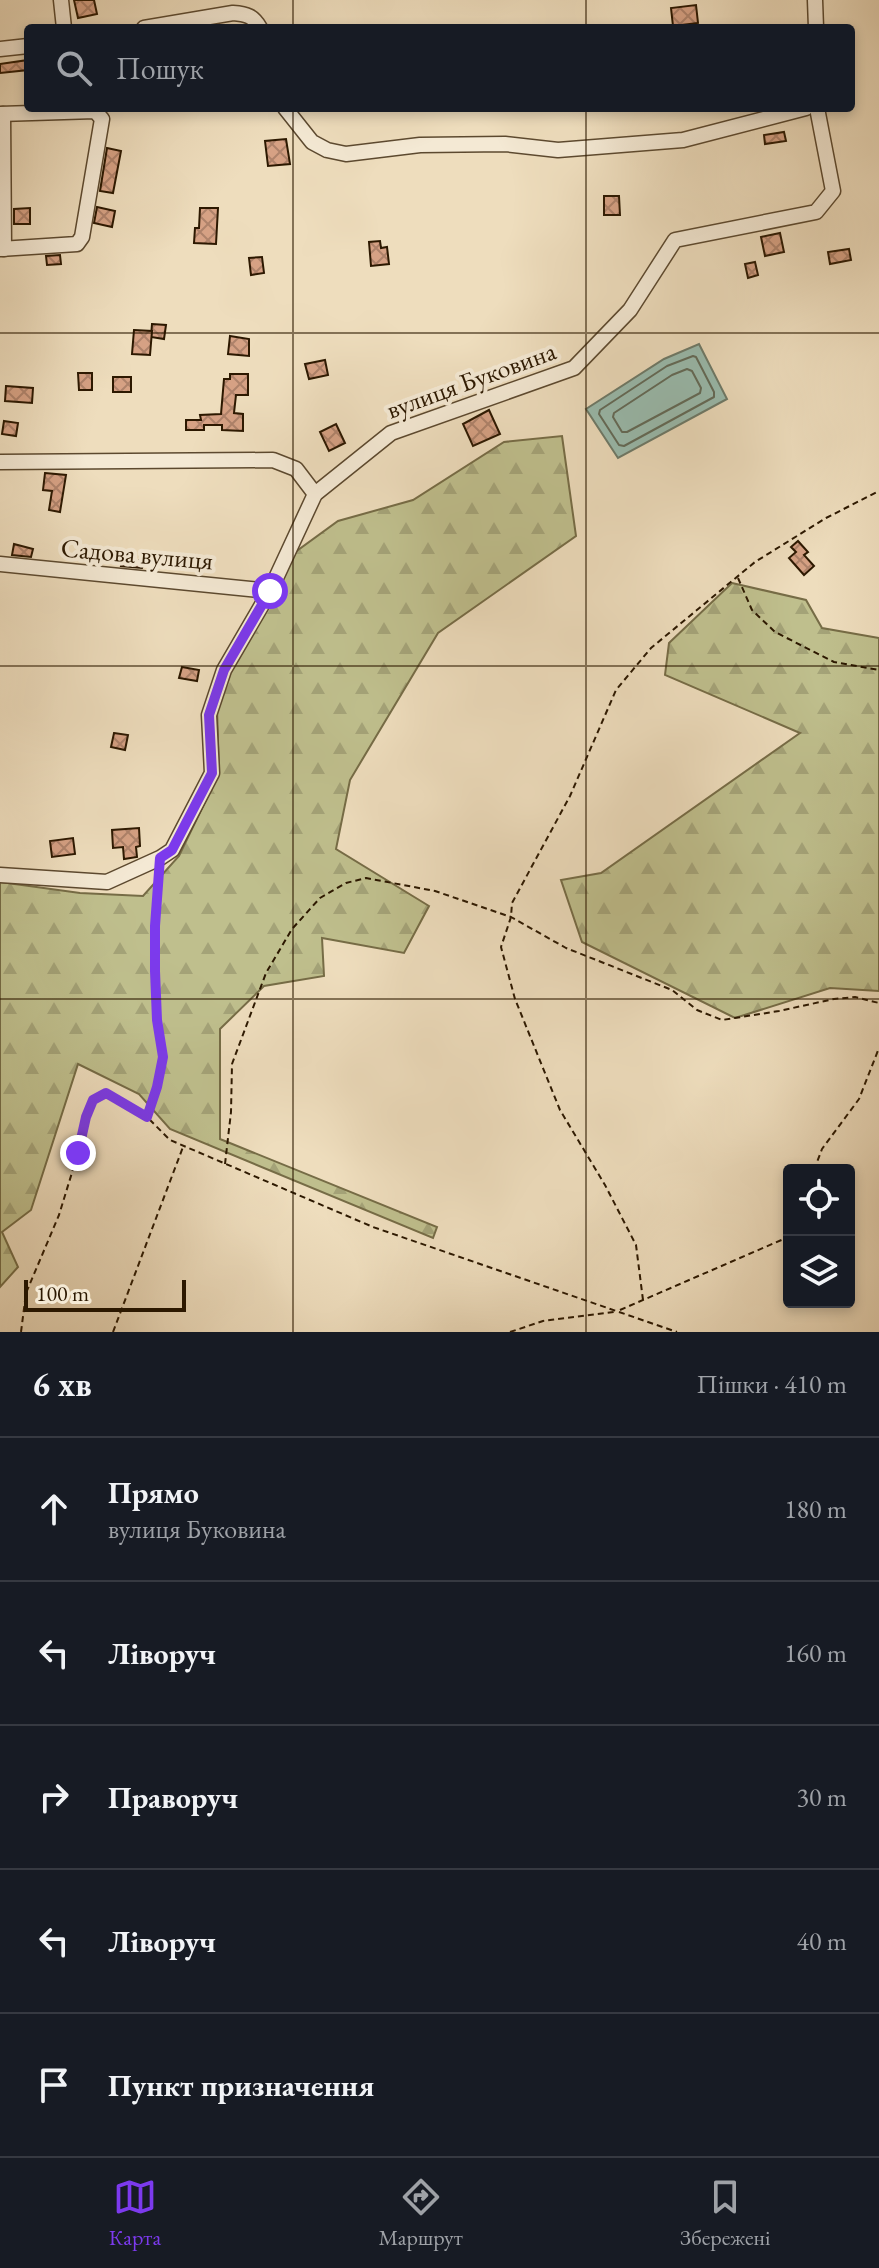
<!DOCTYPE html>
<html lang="uk">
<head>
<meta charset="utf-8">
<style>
	:root { --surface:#171b24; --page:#20242c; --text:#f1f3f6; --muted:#9ea1a6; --line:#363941; --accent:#7c3aed }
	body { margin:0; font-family:"EB Garamond",serif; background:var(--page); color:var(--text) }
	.controls { position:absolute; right:24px; bottom:24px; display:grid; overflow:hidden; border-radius:8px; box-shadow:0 4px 12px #0003 }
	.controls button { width:72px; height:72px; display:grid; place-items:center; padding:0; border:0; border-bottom:2px solid var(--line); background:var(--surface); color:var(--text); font:40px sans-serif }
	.scale { position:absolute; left:24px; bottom:20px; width:162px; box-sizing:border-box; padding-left:8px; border:4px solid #2c1800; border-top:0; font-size:22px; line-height:28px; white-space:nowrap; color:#2c1800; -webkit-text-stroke:6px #f4e9d4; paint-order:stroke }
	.stop { position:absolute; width:24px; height:24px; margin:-18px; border:6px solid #7c3aed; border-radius:50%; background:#fff }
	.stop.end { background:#7c3aed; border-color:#fff; box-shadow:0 2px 8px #0008 }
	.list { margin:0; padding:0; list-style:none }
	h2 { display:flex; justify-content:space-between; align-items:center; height:104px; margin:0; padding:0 32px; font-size:34px }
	h2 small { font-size:26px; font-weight:400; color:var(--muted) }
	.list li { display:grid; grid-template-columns:52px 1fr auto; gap:24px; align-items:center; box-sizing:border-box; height:144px; padding:0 32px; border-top:2px solid var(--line) }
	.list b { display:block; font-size:30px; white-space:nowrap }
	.list p { margin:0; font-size:26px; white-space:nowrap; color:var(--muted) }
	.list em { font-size:26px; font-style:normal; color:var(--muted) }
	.icon { flex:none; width:44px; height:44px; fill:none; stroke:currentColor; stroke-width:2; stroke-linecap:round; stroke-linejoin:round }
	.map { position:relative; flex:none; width:879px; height:1332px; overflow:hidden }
	.search { position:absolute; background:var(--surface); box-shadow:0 4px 12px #0003; left:24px; right:24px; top:24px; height:88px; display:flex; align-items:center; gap:20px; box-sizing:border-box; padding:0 28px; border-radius:8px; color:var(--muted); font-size:30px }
	.sheet { height:824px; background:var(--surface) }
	nav { display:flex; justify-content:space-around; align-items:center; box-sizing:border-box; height:112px; border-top:2px solid var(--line); background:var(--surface); font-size:22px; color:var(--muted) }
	nav a { display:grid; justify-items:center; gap:4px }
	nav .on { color:var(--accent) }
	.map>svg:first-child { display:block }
	.forest { fill:url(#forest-firs); stroke:#766c46; stroke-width:2 }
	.water { fill:#99bcaf; stroke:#6d7a69; stroke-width:2 }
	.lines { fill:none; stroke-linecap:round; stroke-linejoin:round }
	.shore { stroke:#626a58; stroke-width:2 }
	.building { fill:url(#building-cross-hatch); stroke:#2c1800; stroke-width:2 }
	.minor-casing { stroke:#5c492f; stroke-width:17 }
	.path { stroke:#2c1800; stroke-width:2; stroke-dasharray:6 4; stroke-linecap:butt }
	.minor { stroke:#f4e9d4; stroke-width:14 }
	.route { stroke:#7c3aed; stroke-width:10 }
	.grid { fill:none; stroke:#2c1800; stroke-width:2; stroke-opacity:0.55 }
	.labels { text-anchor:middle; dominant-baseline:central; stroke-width:8; stroke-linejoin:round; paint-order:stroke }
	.street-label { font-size:26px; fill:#2c1800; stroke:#f4e9d4 }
</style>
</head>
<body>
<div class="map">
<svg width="879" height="1332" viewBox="0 0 879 1332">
	<defs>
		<pattern id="forest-firs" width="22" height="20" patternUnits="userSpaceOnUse" patternTransform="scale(2)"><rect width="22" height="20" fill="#bfbf8d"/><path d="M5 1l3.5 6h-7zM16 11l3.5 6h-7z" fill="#a4a378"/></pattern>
		<pattern id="building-cross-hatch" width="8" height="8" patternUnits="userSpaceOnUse" patternTransform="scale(2)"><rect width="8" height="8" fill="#d6a184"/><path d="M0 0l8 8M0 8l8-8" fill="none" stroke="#ae826a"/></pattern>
	</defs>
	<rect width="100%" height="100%" fill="#eeddbd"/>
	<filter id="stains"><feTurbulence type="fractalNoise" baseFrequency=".0025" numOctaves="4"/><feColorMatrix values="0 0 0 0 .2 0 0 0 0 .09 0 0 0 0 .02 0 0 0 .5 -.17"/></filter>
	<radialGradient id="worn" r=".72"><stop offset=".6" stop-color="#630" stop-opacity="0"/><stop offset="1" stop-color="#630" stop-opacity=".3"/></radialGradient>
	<g class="forest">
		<path d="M562 436 576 536 438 633 350 780 336 849 429 906 404 953 322 938 324 976 264 986 220 1029V1139L437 1227 433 1238 170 1129 139 1094 78 1064 31 1210 2 1232 18 1267 0 1287V882L80 893 143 896 179 856 219 773 217 709 232 668 294 553 338 521 413 500 504 442Z"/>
		<path d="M732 583 806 600 822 628 879 638V991L830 988 735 1018 582 942 561 880 601 873 800 733 665 675 669 643Z"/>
	</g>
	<path class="water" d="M699 344 727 399 618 458 586 409 664 359Z"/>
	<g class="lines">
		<g class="shore">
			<path d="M693 356 696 357 714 392V397L624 446 619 445 599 414 600 410 667 366Z"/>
			<path d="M687 369 692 371 701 388 700 393 627 432H622L613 417 614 413 672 375Z"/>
		</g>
	</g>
	<g class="building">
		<path d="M74 0H94L97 14 78 18Z"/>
		<path d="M696 5 698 23 673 26 671 8Z"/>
		<path d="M28 60V70L0 73V64Z"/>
		<path d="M784 132 786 141 765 144 764 135Z"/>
		<path d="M286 139 290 164 268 166 265 141Z"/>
		<path d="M107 148 121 151 113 193 100 191Z"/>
		<path d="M604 196H619L620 215H604Z"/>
		<path d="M97 207 115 211 112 227 94 223Z"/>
		<path d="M30 208V224H14V209Z"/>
		<path d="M200 208H218L216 244 194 243 195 228H199Z"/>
		<path d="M780 233 784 252 765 256 761 237Z"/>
		<path d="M380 241 381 248 387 247 389 264 371 266 369 242Z"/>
		<path d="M849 249 851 260 830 264 828 252Z"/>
		<path d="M60 255 61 264 47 265 46 256Z"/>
		<path d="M262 257 264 273 251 275 249 258Z"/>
		<path d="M755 262 758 275 748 278 745 264Z"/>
		<path d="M152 324 166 325 164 339 151 337Z"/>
		<path d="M134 330 152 331 150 355 132 354Z"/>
		<path d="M230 336 249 339V356L228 354Z"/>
		<path d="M325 360 328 375 309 379 305 364Z"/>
		<path d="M78 373H92V390H79Z"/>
		<path d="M230 374H248V395H236L234 413 243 414V431L222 430V425H204V430H186V420H201L200 415 221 414 224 379H230Z"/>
		<rect x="113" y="377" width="18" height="15"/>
		<path d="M6 386 33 388 32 403 5 401Z"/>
		<path d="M489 410 500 434 473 446 463 424Z"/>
		<path d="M4 421 18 423 16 436 2 434Z"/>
		<path d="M336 424 345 443 329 451 320 432Z"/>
		<path d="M45 473 66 475 60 512 49 510 52 491 43 490Z"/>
		<path d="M798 541 808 552 804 555 814 566 804 575 789 558 796 552 791 547Z"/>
		<path d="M14 544 33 549 31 557 12 555Z"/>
		<path d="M123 557 144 562 142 568 121 566Z"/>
		<path d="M182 667 199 670 197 681 179 678Z"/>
		<path d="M114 733 128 735 125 750 111 747Z"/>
		<path d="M139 828 140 846 136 847 137 857 124 859 123 847 113 848 112 830Z"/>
		<path d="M73 838 75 854 52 857 50 841Z"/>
	</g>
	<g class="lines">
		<defs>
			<g id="minor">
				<path d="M61 0 64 28"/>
				<path d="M815 0 816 28"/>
				<path d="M144 28 233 13C247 14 253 16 260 28"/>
				<path d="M0 49 28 46"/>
				<path d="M285 108 312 142 327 150 346 154 420 145 505 144 558 150 683 140 806 108"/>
				<path d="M0 114 95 111 102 119 82 237 77 244 0 249"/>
				<path d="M3 114 4 249"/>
				<path d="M0 462 273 460 296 469 315 494"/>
				<path d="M0 564 270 591"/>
				<path d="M0 875 107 882 160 858 172 850 212 773 209 715 224 670 270 591 315 494 391 433 574 368 630 310 675 240 816 212 833 191 817 108"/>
			</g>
		</defs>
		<use href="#minor" class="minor-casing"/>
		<g class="path">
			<path d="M738 578 752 610 775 632 834 662 879 670"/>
			<path d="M147 1117C153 1099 162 1077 163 1057 163 1043 158 1028 157 1014 155 966 155 919 159 871"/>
			<path d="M225 1164 231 1112 232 1064 266 973 292 929 320 898 346 883 366 878 435 891 511 917 566 948 672 990 697 1010 722 1020 779 1011 834 999 855 997 879 1003"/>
			<path d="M814 1170 822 1149 859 1099 879 1048"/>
			<path d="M643 1300 636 1245 605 1185 560 1110 515 999 501 947 511 917 512 903 570 796 616 690 651 648 755 562 826 518 879 491"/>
			<path d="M620 1310 786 1238 789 1232"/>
			<path d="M21 1332 26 1293 59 1215 78 1153 86 1117 93 1100 106 1093 147 1117 170 1140 373 1227 677 1332"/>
			<path d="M113 1332 183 1147"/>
			<path d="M510 1332 543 1321 614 1312"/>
		</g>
		<use href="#minor" class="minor"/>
	</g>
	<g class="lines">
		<path class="route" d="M78 1153 86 1117 93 1100 106 1093 147 1117 157 1087 163 1057 157 1020 155 971V926L160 858 172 850 212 773 209 715 224 670 270 591"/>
	</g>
	<path class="grid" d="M293 0V28M586 0V28M293 108V1332M586 108V1332M0 333H879M0 666H879M0 999H879"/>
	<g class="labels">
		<g class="street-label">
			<text transform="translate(471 380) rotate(-20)">вулиця Буковина</text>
			<text transform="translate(137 554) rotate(5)">Садова вулиця</text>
		</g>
	</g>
	<rect width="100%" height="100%" filter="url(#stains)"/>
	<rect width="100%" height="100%" fill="url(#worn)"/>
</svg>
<div class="controls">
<button><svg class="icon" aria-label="locate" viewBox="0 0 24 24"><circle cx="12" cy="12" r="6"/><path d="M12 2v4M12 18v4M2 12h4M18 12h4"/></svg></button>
<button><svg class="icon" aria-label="layers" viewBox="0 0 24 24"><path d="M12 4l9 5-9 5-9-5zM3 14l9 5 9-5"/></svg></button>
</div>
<div class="scale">100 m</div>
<div class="stop" style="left:270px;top:591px"></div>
<div class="stop end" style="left:78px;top:1153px"></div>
<div class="search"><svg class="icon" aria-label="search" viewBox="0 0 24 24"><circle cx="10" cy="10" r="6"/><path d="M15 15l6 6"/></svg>Пошук</div>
</div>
<section class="sheet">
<h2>6 хв<small>Пішки · 410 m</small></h2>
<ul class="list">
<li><svg class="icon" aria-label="ahead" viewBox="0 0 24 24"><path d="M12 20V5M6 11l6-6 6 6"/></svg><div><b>Прямо</b><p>вулиця Буковина</p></div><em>180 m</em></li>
<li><svg class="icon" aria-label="left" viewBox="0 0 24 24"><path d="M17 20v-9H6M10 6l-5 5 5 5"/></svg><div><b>Ліворуч</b></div><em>160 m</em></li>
<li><svg class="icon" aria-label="right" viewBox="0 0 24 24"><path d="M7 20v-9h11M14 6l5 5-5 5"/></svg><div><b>Праворуч</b></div><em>30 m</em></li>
<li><svg class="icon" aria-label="left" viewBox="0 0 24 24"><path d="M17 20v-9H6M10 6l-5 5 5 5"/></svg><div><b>Ліворуч</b></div><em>40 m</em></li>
<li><svg class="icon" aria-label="arrive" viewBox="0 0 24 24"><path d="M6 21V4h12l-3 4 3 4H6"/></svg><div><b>Пункт призначення</b></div></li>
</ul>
</section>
<nav>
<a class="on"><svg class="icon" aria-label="map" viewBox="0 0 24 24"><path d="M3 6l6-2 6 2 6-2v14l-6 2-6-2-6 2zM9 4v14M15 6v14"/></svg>Карта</a>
<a><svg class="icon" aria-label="directions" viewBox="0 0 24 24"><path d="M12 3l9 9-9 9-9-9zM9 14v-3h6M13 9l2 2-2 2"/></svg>Маршрут</a>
<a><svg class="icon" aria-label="saved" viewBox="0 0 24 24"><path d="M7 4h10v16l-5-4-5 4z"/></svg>Збережені</a>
</nav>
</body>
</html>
